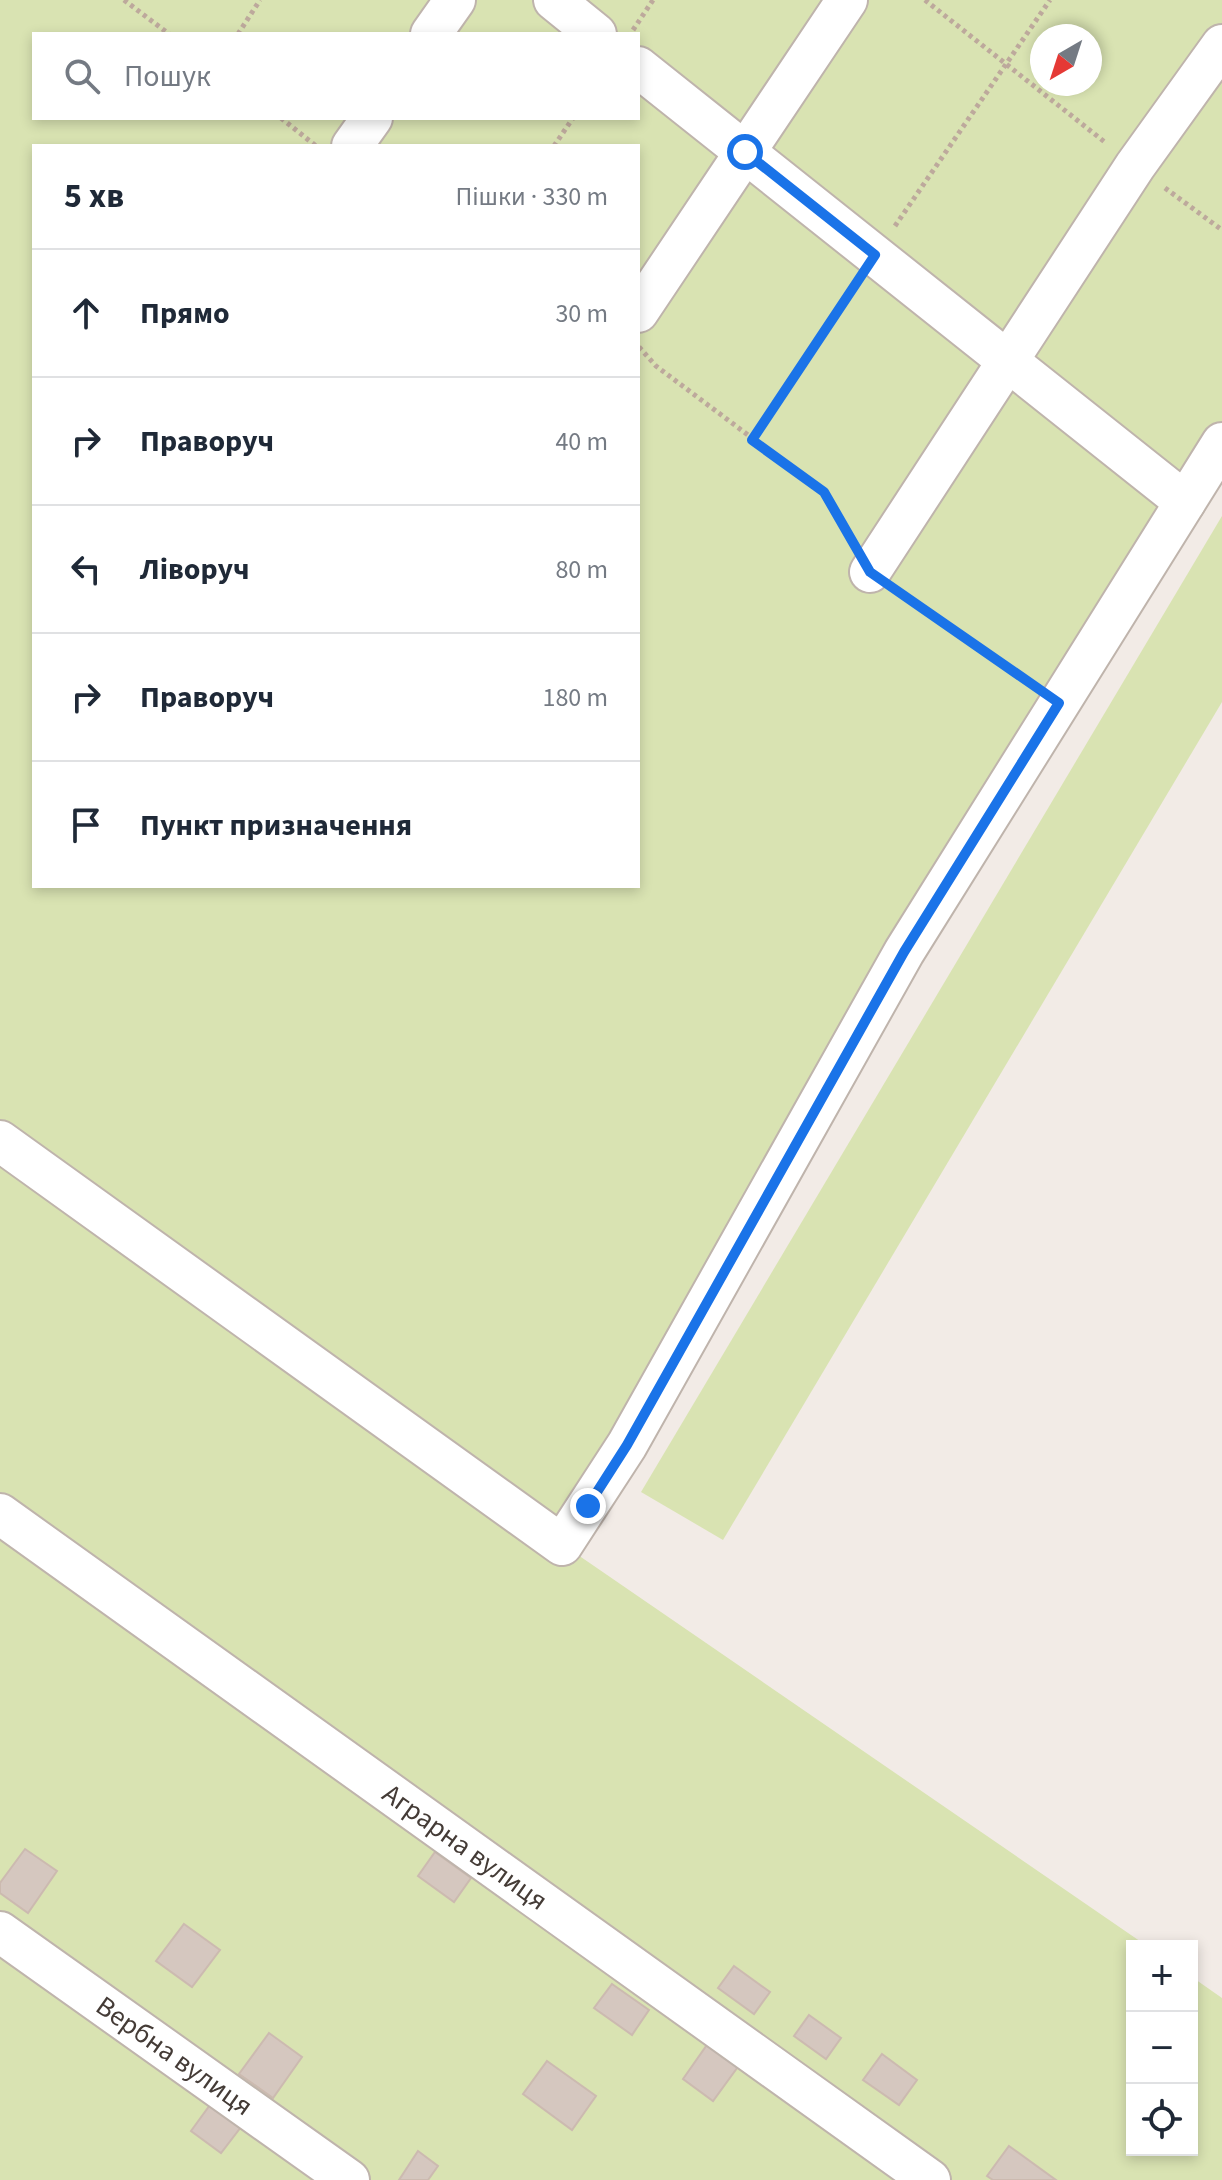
<!DOCTYPE html>
<html lang="uk">
<head>
<meta charset="utf-8">
<style>
	:root { --surface:#fff; --page:#f2f2f3; --text:#1f2937; --muted:#747a83; --line:#e0e1e3 }
	body { margin:0; font-family:"Source Sans 3",sans-serif; background:var(--page); color:var(--text) }
	.controls { position:absolute; right:24px; bottom:24px; display:grid; overflow:hidden; border-radius:0px; box-shadow:0 4px 12px #0003 }
	.controls button { width:72px; height:72px; display:grid; place-items:center; padding:0; border:0; border-bottom:2px solid var(--line); background:var(--surface); color:var(--text); font:40px sans-serif }
	.compass { position:absolute; left:1030px; top:24px; width:72px; height:72px; border-radius:50%; background:var(--surface); box-shadow:0 4px 12px #0003; rotate:219deg }
	.stop { position:absolute; width:24px; height:24px; margin:-18px; border:6px solid #1a73e8; border-radius:50%; background:#fff }
	.stop.end { background:#1a73e8; border-color:#fff; box-shadow:0 2px 8px #0008 }
	.list { margin:0; padding:0; list-style:none }
	h2 { display:flex; justify-content:space-between; align-items:center; height:104px; margin:0; padding:0 32px; font-size:34px }
	h2 small { font-size:26px; font-weight:400; color:var(--muted) }
	.list li { display:grid; grid-template-columns:52px 1fr auto; gap:24px; align-items:center; box-sizing:border-box; height:128px; padding:0 32px; border-top:2px solid var(--line) }
	.list b { display:block; font-size:30px; white-space:nowrap }
	.list em { font-size:26px; font-style:normal; color:var(--muted) }
	.icon { flex:none; width:44px; height:44px; fill:none; stroke:currentColor; stroke-width:2; stroke-linecap:round; stroke-linejoin:round }
	.map { position:relative; flex:none; width:1222px; height:2180px; overflow:hidden }
	.search { position:absolute; background:var(--surface); box-shadow:0 4px 12px #0003; left:32px; top:32px; width:608px; height:88px; display:flex; align-items:center; gap:20px; box-sizing:border-box; padding:0 28px; border-radius:0px; color:var(--muted); font-size:30px }
	.panel { position:absolute; background:var(--surface); box-shadow:0 4px 12px #0003; left:32px; top:144px; width:608px; height:744px; border-radius:0px }
	.map>svg:first-child { display:block }
	.green { fill:#d9e3b2; fill-rule:evenodd }
	.building { fill:#d5c7bf; stroke:#ccbab0; stroke-width:2 }
	.lines { fill:none; stroke-linecap:round; stroke-linejoin:round }
	.minor-casing { stroke:#bfb4ac; stroke-width:44 }
	.path { stroke:#bda99c; stroke-width:5; stroke-dasharray:4 4; stroke-linecap:butt }
	.minor { stroke:#fff; stroke-width:40 }
	.route { stroke:#1a73e8; stroke-width:10 }
	.labels { text-anchor:middle; dominant-baseline:central; stroke-width:7; stroke-linejoin:round; paint-order:stroke }
	.street-label { font-size:28px; fill:#443b36; stroke:#fff }
</style>
</head>
<body>
<div class="map">
<svg width="1222" height="2180" viewBox="0 0 1222 2180">
	<rect width="100%" height="100%" fill="#f2ebe6"/>
	<g class="green">
		<path d="M0 0H1222V443L562 1544 1147 1946H1132V2150H1192V1977L1222 1998V2180H0ZM34 34H638V118H34ZM1042 36H1090V84H1042ZM34 146H638V886H34Z"/>
		<path d="M1222 516V702L723 1540 641 1492Z"/>
	</g>
	<g class="building">
		<path d="M25 1849 57 1871 28 1913 0 1893V1883Z"/>
		<path d="M435 1852 471 1878 454 1902 418 1876Z"/>
		<path d="M184 1924 220 1950 192 1987 156 1961Z"/>
		<path d="M734 1966 770 1992 754 2014 718 1988Z"/>
		<path d="M612 1984 649 2010 632 2035 594 2008Z"/>
		<path d="M809 2015 841 2038 826 2059 794 2036Z"/>
		<path d="M269 2033 302 2057 273 2098 239 2074Z"/>
		<path d="M709 2042 740 2064 713 2101 683 2079Z"/>
		<path d="M882 2054 917 2080 899 2105 863 2080Z"/>
		<path d="M547 2061 596 2096 572 2130 523 2094Z"/>
		<path d="M210 2105 241 2127 221 2153 191 2131Z"/>
		<path d="M1009 2146 1056 2180H993L987 2176Z"/>
		<path d="M418 2151 438 2166 428 2180H399Z"/>
	</g>
	<g class="lines">
		<defs>
			<g id="minor">
				<path d="M554 0 596 34"/>
				<path d="M431 34 455 0"/>
				<path d="M638 67 1185 502"/>
				<path d="M352 146 372 118"/>
				<path d="M638 312 847 0"/>
				<path d="M870 572 1135 166 1222 45"/>
				<path d="M0 1141 562 1545 627 1445 904 952 1222 443"/>
				<path id="s1" d="M0 1514 930 2180"/>
				<path id="s2" d="M0 1932 349 2180"/>
			</g>
		</defs>
		<use href="#minor" class="minor-casing"/>
		<g class="path">
			<path d="M124 0 169 34"/>
			<path d="M925 0 1106 143"/>
			<path d="M633 30 653 0"/>
			<path d="M238 34 260 0"/>
			<path d="M281 118 316 146"/>
			<path d="M554 146 573 118"/>
			<path d="M1165 188 1222 230"/>
			<path d="M895 226 1050 0"/>
			<path d="M639 347 656 366 824 492 850 540"/>
			<path d="M752 440 856 284"/>
			<path d="M900 592 1030 682"/>
		</g>
		<use href="#minor" class="minor"/>
	</g>
	<g class="lines">
		<path class="route" d="M588 1506 627 1445 904 952 1059 703 870 572 824 492 752 440 875 255 745 152"/>
	</g>
	<g class="labels">
		<g class="street-label">
			<text stroke="none"><textPath href="#s1" startOffset="572">Аграрна вулиця</textPath></text>
			<text stroke="none"><textPath href="#s2" startOffset="214">Вербна вулиця</textPath></text>
		</g>
	</g>
</svg>
<div class="controls">
<button>+</button>
<button>−</button>
<button><svg class="icon" aria-label="locate" viewBox="0 0 24 24"><circle cx="12" cy="12" r="6"/><path d="M12 2v4M12 18v4M2 12h4M18 12h4"/></svg></button>
</div>
<svg class="compass" viewBox="-18 -18 36 36"><path d="M0-13l5 13h-10z" fill="#e53935"/><path d="M0 13l5-13h-10z" fill="#747a83"/></svg>
<div class="stop" style="left:745px;top:152px"></div>
<div class="stop end" style="left:588px;top:1506px"></div>
<div class="search"><svg class="icon" aria-label="search" viewBox="0 0 24 24"><circle cx="10" cy="10" r="6"/><path d="M15 15l6 6"/></svg>Пошук</div>
<section class="panel">
<h2>5 хв<small>Пішки · 330 m</small></h2>
<ul class="list">
<li><svg class="icon" aria-label="ahead" viewBox="0 0 24 24"><path d="M12 20V5M6 11l6-6 6 6"/></svg><div><b>Прямо</b></div><em>30 m</em></li>
<li><svg class="icon" aria-label="right" viewBox="0 0 24 24"><path d="M7 20v-9h11M14 6l5 5-5 5"/></svg><div><b>Праворуч</b></div><em>40 m</em></li>
<li><svg class="icon" aria-label="left" viewBox="0 0 24 24"><path d="M17 20v-9H6M10 6l-5 5 5 5"/></svg><div><b>Ліворуч</b></div><em>80 m</em></li>
<li><svg class="icon" aria-label="right" viewBox="0 0 24 24"><path d="M7 20v-9h11M14 6l5 5-5 5"/></svg><div><b>Праворуч</b></div><em>180 m</em></li>
<li><svg class="icon" aria-label="arrive" viewBox="0 0 24 24"><path d="M6 21V4h12l-3 4 3 4H6"/></svg><div><b>Пункт призначення</b></div></li>
</ul>
</section>
</div>
</body>
</html>
